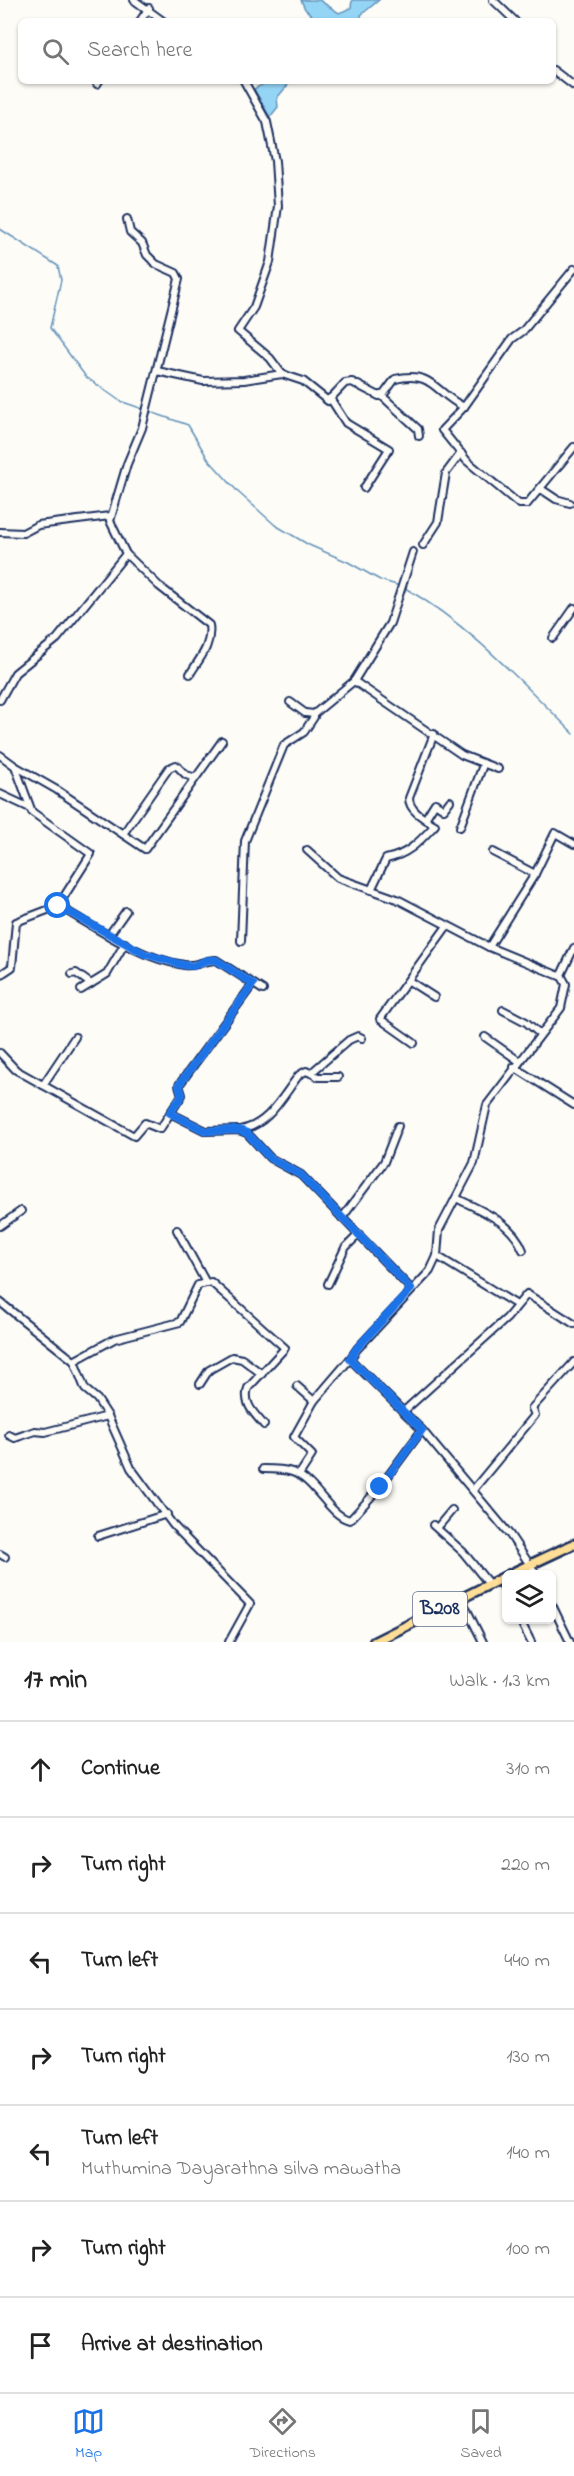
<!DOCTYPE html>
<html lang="en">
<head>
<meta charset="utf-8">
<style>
	:root { --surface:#fff; --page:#f6f6f6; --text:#222; --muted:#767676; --line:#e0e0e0; --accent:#1a73e8 }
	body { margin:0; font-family:"Indie Flower",sans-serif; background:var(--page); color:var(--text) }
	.controls { position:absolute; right:18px; bottom:18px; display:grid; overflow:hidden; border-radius:9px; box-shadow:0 2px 4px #0004 }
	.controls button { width:54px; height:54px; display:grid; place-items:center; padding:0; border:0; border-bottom:2px solid var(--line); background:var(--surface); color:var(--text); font:30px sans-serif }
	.stop { position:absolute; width:18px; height:18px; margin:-14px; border:4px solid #1a73e8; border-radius:50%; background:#fff }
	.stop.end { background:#1a73e8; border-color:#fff; box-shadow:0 2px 6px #0008 }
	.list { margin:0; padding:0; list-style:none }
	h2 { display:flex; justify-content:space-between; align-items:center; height:78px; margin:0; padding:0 24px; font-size:26px }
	h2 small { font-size:20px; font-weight:400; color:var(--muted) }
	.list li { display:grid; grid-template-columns:39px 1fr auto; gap:18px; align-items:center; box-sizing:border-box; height:96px; padding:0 24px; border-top:2px solid var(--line) }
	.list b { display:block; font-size:22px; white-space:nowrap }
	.list p { margin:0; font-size:20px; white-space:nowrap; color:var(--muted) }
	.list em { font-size:20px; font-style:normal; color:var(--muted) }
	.icon { flex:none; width:33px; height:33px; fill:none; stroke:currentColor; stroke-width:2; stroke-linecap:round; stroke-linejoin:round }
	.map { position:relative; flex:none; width:574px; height:1642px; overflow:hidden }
	.search { position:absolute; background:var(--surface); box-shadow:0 2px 4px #0004; left:18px; right:18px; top:18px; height:66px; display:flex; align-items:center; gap:15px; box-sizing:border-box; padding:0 21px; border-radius:9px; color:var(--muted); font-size:22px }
	.sheet { height:750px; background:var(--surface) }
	nav { display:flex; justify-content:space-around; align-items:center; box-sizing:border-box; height:84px; border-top:2px solid var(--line); background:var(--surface); font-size:16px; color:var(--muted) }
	nav a { display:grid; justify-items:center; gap:3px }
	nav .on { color:var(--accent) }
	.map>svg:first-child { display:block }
	.water { fill:#94d5f6; stroke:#6493b9; stroke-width:1.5 }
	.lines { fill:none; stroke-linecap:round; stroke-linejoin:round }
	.stream { stroke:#6493b9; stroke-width:1.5 }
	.minor-casing { stroke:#1b2f5e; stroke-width:10 }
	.major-casing { stroke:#1b2f5e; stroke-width:13 }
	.minor { stroke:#fdfcf7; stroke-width:6 }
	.major { stroke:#fedd96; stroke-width:8 }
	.route { stroke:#1a73e8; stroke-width:8 }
	.labels { text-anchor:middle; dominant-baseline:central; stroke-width:4.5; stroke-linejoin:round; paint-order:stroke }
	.shield { fill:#fdfcf7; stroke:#5f6c8c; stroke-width:1.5 }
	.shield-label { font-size:20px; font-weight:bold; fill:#1b2f5e }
</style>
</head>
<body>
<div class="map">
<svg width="574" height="1642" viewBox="0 0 574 1642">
	<rect width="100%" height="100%" fill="#fdfcf7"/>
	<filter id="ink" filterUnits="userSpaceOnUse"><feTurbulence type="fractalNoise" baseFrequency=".0167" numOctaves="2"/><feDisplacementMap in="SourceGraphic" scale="12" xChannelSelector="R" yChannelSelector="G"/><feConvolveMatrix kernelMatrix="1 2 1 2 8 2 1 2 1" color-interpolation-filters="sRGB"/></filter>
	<g filter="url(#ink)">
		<g class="water">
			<path d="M301 0H319L339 13 351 8 352 0H379L361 15 362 21H318L305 9Z"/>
			<path d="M269 81H291L277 98 278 107 270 117 254 89Z"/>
		</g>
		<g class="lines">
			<g class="stream">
				<path d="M0 229 58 266 61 280 50 328 86 377 120 401 143 409"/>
				<path d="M148 411 188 425 208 459 239 493 275 525 309 545 348 562 380 580 400 586"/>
				<path d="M405 588C470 625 521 682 574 734"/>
			</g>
			<defs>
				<g id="minor">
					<path d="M134 0 163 21"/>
					<path d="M493 0 515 21"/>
					<path d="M140 21 149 8"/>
					<path d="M553 70 574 86"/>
					<path d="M244 81 267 122 275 161 278 206 270 262 254 307 238 331 270 358 282 374"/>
					<path d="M97 84 99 81"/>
					<path d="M127 219 130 232 142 243 147 255 156 264 176 273 179 279 142 428 127 464 110 521 126 554 159 586 209 625C212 645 200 658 190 674"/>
					<path d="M157 371 203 381 244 380 282 374 303 381 328 401 345 383 352 382 379 396 384 394 395 379C434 370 434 393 464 407L512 339 523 331 574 269"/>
					<path d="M381 395 418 429 419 436"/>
					<path d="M330 398 346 423 389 449 364 488"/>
					<path d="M464 407 442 430 467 461 519 504H527L574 447"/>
					<path d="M541 489 556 499 570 503"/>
					<path d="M0 532 23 533 38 525 110 516"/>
					<path d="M423 545 438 522 446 473 461 453"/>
					<path d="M553 638 574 608"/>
					<path d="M354 681 462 755 498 769"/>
					<path d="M0 700 15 673 57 639 126 554"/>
					<path d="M290 702 305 713 314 714 354 681 390 623 413 552"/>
					<path d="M0 755 15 766 32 812 91 854 58 906 16 922 12 967 0 975"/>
					<path d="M15 766 57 790 145 849 222 741"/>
					<path d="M0 794 30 808"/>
					<path d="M425 819 435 803 444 809 450 801"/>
					<path d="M460 827 483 765"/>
					<path d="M123 834 169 768 176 765 186 775 193 777"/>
					<path d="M307 850 338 878 397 899 489 947 562 977"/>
					<path d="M493 852 535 874"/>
					<path d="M371 890 386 859C409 854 419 842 435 825 425 819 409 811 409 798L434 734"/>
					<path d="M58 906C97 928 138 958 184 965 196 967 204 960 216 960L263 990"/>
					<path d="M109 935 126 911"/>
					<path d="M241 941 245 841 284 745 304 732 314 717V714"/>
					<path d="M489 947 535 874 555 833 574 844"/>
					<path d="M72 974 76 973 91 984"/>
					<path d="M409 981 434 997"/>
					<path d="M81 990 107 974 125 943"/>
					<path d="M503 1010 526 1022 540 1034"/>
					<path d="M485 1037 519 1061"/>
					<path d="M414 1043 380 1019 447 926"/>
					<path d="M0 1053 16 1070 134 1136 145 1123 160 1129 182 1095 179 1085 253 984"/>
					<path d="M514 1067 574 1105"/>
					<path d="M311 1073 318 1077H338"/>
					<path d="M43 1085 75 1037"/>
					<path d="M170 1113 206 1131 239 1130 247 1133 270 1158 301 1175 411 1289"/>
					<path d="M240 1130C269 1125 282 1097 299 1075L306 1071 311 1073 349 1040 358 1036 362 1038"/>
					<path d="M456 1198C482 1211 512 1222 523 1250"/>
					<path d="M342 1218 384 1162 398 1126"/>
					<path d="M0 1226 21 1211"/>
					<path d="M177 1230 205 1281"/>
					<path d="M437 1256 517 1305"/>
					<path d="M328 1284 345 1248 359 1234"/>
					<path d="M0 1302 74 1361 114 1339 180 1322 198 1285 211 1282 285 1348 248 1388C243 1404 254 1413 264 1425"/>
					<path d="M74 1361 85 1389 97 1399 108 1416 131 1468 173 1525 250 1604 229 1642"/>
					<path d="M200 1384 209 1370 232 1357 242 1359 262 1374"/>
					<path d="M297 1386 314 1401"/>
					<path d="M404 1411 507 1318 527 1294 574 1324"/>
					<path d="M9 1435 15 1438 35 1431 45 1432 108 1416"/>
					<path d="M263 1469C272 1469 283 1469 292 1472 316 1480 328 1515 350 1520L380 1487 422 1430"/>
					<path d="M299 1475 312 1455 294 1437 314 1401 350 1359"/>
					<path d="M473 1490 535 1415 532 1408 574 1362"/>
					<path d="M433 1525 463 1552 489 1584"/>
					<path d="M437 1528 452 1510"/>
					<path d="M98 1536 167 1514"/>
					<path d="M0 1554 5 1557"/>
					<path d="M536 1574 510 1535 422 1430 350 1359 357 1349 430 1271 437 1256 439 1230 474 1163 487 1105 561 1008 566 984 561 975 574 948"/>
					<path d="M500 1579 506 1593"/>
					<path d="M461 1598 483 1642"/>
					<path d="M552 1605 570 1642"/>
					<path d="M520 1620 531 1642"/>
				</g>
				<g id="major">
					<path d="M510 1574 574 1544"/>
					<path d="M374 1642 506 1576"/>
				</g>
			</defs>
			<use href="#minor" class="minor-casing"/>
			<use href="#major" class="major-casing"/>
			<use href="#minor" class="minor"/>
			<use href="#major" class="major"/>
		</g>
	</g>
	<g class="lines" filter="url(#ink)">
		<path class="route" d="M58 906 145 954 183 965 193 966 208 960H216L253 984 179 1085 182 1095 170 1113 206 1131 239 1130 247 1133 270 1158 301 1175 411 1289 357 1348 350 1359 422 1430 380 1487"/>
	</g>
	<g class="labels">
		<rect class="shield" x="413" y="1592" width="54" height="34" rx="4.5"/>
		<g class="shield-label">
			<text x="440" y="1609">B208</text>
		</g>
	</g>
</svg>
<div class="controls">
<button><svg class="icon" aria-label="layers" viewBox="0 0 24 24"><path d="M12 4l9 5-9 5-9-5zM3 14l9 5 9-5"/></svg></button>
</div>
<div class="stop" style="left:58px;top:906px"></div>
<div class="stop end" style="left:380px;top:1487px"></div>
<div class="search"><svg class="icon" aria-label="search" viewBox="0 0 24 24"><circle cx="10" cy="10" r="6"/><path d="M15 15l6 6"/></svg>Search here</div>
</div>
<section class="sheet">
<h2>17 min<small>Walk · 1.3 km</small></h2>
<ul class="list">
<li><svg class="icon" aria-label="ahead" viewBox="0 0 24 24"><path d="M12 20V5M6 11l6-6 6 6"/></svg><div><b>Continue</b></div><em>310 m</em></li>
<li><svg class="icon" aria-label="right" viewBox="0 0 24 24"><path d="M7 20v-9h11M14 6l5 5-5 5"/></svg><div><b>Turn right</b></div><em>220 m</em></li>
<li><svg class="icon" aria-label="left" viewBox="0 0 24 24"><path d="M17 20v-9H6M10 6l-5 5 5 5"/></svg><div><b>Turn left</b></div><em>440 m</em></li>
<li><svg class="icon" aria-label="right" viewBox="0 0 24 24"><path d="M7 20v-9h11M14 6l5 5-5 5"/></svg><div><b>Turn right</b></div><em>130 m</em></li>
<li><svg class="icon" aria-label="left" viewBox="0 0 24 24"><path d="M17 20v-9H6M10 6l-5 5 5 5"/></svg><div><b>Turn left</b><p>Muthumina Dayarathna silva mawatha</p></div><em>140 m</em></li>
<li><svg class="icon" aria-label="right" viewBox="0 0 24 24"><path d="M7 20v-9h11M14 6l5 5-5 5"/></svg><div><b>Turn right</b></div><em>100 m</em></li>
<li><svg class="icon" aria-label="arrive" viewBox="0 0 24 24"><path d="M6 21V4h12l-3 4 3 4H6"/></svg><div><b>Arrive at destination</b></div></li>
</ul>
</section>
<nav>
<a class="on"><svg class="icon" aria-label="map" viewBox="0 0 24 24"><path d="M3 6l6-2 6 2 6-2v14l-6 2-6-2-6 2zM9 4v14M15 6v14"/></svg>Map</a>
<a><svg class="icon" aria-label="directions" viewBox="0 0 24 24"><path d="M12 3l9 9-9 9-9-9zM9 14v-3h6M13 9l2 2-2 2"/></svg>Directions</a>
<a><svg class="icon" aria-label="saved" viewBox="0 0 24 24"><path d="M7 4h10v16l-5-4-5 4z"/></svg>Saved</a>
</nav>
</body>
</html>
